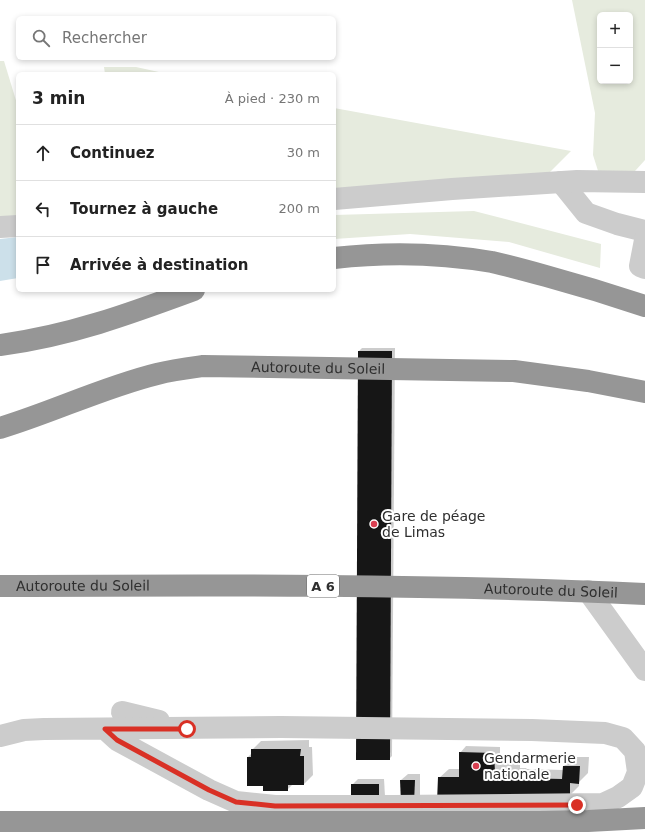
<!DOCTYPE html>
<html lang="fr">
<head>
<meta charset="utf-8">
<style>
	:root { --surface:#fff; --page:#f6f6f6; --text:#222; --muted:#767676; --line:#e0e0e0 }
	body { margin:0; font-family:"DejaVu Sans",sans-serif; background:var(--page); color:var(--text) }
	.controls { position:absolute; right:12px; top:12px; display:grid; overflow:hidden; border-radius:6px; box-shadow:0 2px 6px #0003 }
	.controls button { width:36px; height:36px; display:grid; place-items:center; padding:0; border:0; border-bottom:1px solid var(--line); background:var(--surface); color:var(--text); font:20px sans-serif }
	.stop { position:absolute; width:12px; height:12px; margin:-9px; border:3px solid #d93025; border-radius:50%; background:#fff }
	.stop.end { background:#d93025; border-color:#fff; box-shadow:0 1px 4px #0008 }
	.list { margin:0; padding:0; list-style:none }
	h2 { display:flex; justify-content:space-between; align-items:center; height:52px; margin:0; padding:0 16px; font-size:17px }
	h2 small { font-size:13px; font-weight:400; color:var(--muted) }
	.list li { display:grid; grid-template-columns:26px 1fr auto; gap:12px; align-items:center; box-sizing:border-box; height:56px; padding:0 16px; border-top:1px solid var(--line) }
	.list b { display:block; font-size:15px; white-space:nowrap }
	.list em { font-size:13px; font-style:normal; color:var(--muted) }
	.icon { flex:none; width:22px; height:22px; fill:none; stroke:currentColor; stroke-width:2; stroke-linecap:round; stroke-linejoin:round }
	.map { position:relative; flex:none; width:645px; height:832px; overflow:hidden }
	.search { position:absolute; background:var(--surface); box-shadow:0 2px 6px #0003; left:16px; top:16px; width:320px; height:44px; display:flex; align-items:center; gap:10px; box-sizing:border-box; padding:0 14px; border-radius:6px; color:var(--muted); font-size:15px }
	.panel { position:absolute; background:var(--surface); box-shadow:0 2px 6px #0003; left:16px; top:72px; width:320px; height:220px; border-radius:6px }
	.map>svg:first-child { display:block }
	.green { fill:#e6ebde; fill-rule:evenodd }
	.water { fill:#cce0ea }
	.shadow { fill:#0003 }
	.building { fill:#161616 }
	.lines { fill:none; stroke-linecap:round; stroke-linejoin:round }
	.minor { stroke:#ccc; stroke-width:22 }
	.highway { stroke:#969696; stroke-width:22 }
	.route { stroke:#d93025; stroke-width:5 }
	.poi-dot { fill:#d93f51; stroke:#fff; stroke-width:1.5 }
	.labels { text-anchor:middle; dominant-baseline:central; stroke-width:4; stroke-linejoin:round; paint-order:stroke }
	.shield { fill:#fff; stroke:#6d6d6d; stroke-width:1 }
	.shield-label { font-size:13px; font-weight:bold; fill:#2f2f2f }
	.street-label { font-size:14px; fill:#2f2f2f; stroke:#fff }
	.poi-label { font-size:14px; fill:#2f2f2f; stroke:#fff; text-anchor:start }
</style>
</head>
<body>
<div class="map">
<svg width="645" height="832" viewBox="0 0 645 832">
	<rect width="100%" height="100%" fill="#fff"/>
	<g class="green">
		<path d="M572 0H645V160L635 171 599 174 593 155 595 113ZM600 15H630V81H600Z"/>
		<path d="M0 61H4L18 107V216L0 218Z"/>
		<path d="M104 67H136L168 74H105Z"/>
		<path d="M334 108 571 151 548 174 334 192Z"/>
		<path d="M474 211 601 244 600 268 509 242 410 234 334 239V215Z"/>
	</g>
	<path class="water" d="M18 237V278L0 281V239Z"/>
	<g class="shadow">
		<path d="M362 348H395L392 756 389 759H357L359 351Z"/>
		<path d="M309 740V747H312L313 775 304 784H293L287 790 264 785 248 757 252 753V750L261 741Z"/>
		<path d="M466 746 500 747V763H520V768H526L527 769 563 770 564 766 573 757H589L588 773 579 782V786L570 795 439 778 449 769H460V753Z"/>
		<path d="M408 774H420V796L402 801 401 780Z"/>
		<path d="M358 779H384L385 796 378 802 352 785Z"/>
	</g>
	<g class="building">
		<path d="M358 351H392L390 760H356Z"/>
		<path d="M251 749H301L300 756H304V785H288V791H263V786H247V757H251Z"/>
		<path d="M459 752 494 753 495 772H511V777H517L518 778 562 779 563 766H580L579 784 570 783V796L437 802 438 777H459Z"/>
		<path d="M400 780H415L414 803 401 802Z"/>
		<rect x="351" y="784" width="28" height="19"/>
	</g>
	<g class="lines">
		<g class="minor">
			<path d="M561 182 586 213 617 224 645 231"/>
			<path d="M334 199 452 189 577 181 645 182"/>
			<path d="M0 227 18 226"/>
			<path d="M645 240 640 266 645 268"/>
			<path d="M588 591 645 670"/>
			<path d="M122 712 159 721"/>
			<path d="M0 736 24 730 44 729 281 727 532 730 605 733 623 738 635 751 638 772 632 787 618 797 603 804 393 806H275L236 802 209 790 117 740 105 729"/>
		</g>
		<g class="highway">
			<path d="M334 258C386 252 440 253 492 262 510 266 528 271 546 276 579 285 612 295 645 306"/>
			<path d="M0 345C69 336 129 314 194 290"/>
			<path id="s1" d="M0 428C53 412 104 387 157 374 172 370 188 368 203 366L514 371 588 381 645 392"/>
			<path id="s2" d="M0 586C215 585 430 584 645 594"/>
			<path d="M0 822H540L588 821 645 818"/>
		</g>
	</g>
	<g class="lines">
		<path class="route" d="M187 729H105L117 740 209 790 236 802 275 806 577 805"/>
	</g>
	<g class="poi-dot">
		<circle cx="374" cy="524" r="4"/>
		<circle cx="476" cy="766" r="4"/>
	</g>
	<g class="labels">
		<rect class="shield" x="307" y="575" width="32" height="22" rx="3"/>
		<g class="shield-label">
			<text x="323" y="586">A 6</text>
		</g>
		<g class="street-label">
			<text stroke="none"><textPath href="#s1" startOffset="328">Autoroute du Soleil</textPath></text>
			<text stroke="none"><textPath href="#s2" startOffset="83">Autoroute du Soleil</textPath></text>
			<text stroke="none"><textPath href="#s2" startOffset="551">Autoroute du Soleil</textPath></text>
		</g>
		<g class="poi-label">
			<text x="382" y="516">Gare de péage<tspan x="382" dy="16">de Limas</tspan></text>
			<text x="484" y="758">Gendarmerie<tspan x="484" dy="16">nationale</tspan></text>
		</g>
	</g>
</svg>
<div class="controls">
<button>+</button>
<button>−</button>
</div>
<div class="stop" style="left:187px;top:729px"></div>
<div class="stop end" style="left:577px;top:805px"></div>
<div class="search"><svg class="icon" aria-label="search" viewBox="0 0 24 24"><circle cx="10" cy="10" r="6"/><path d="M15 15l6 6"/></svg>Rechercher</div>
<section class="panel">
<h2>3 min<small>À pied · 230 m</small></h2>
<ul class="list">
<li><svg class="icon" aria-label="ahead" viewBox="0 0 24 24"><path d="M12 20V5M6 11l6-6 6 6"/></svg><div><b>Continuez</b></div><em>30 m</em></li>
<li><svg class="icon" aria-label="left" viewBox="0 0 24 24"><path d="M17 20v-9H6M10 6l-5 5 5 5"/></svg><div><b>Tournez à gauche</b></div><em>200 m</em></li>
<li><svg class="icon" aria-label="arrive" viewBox="0 0 24 24"><path d="M6 21V4h12l-3 4 3 4H6"/></svg><div><b>Arrivée à destination</b></div></li>
</ul>
</section>
</div>
</body>
</html>
